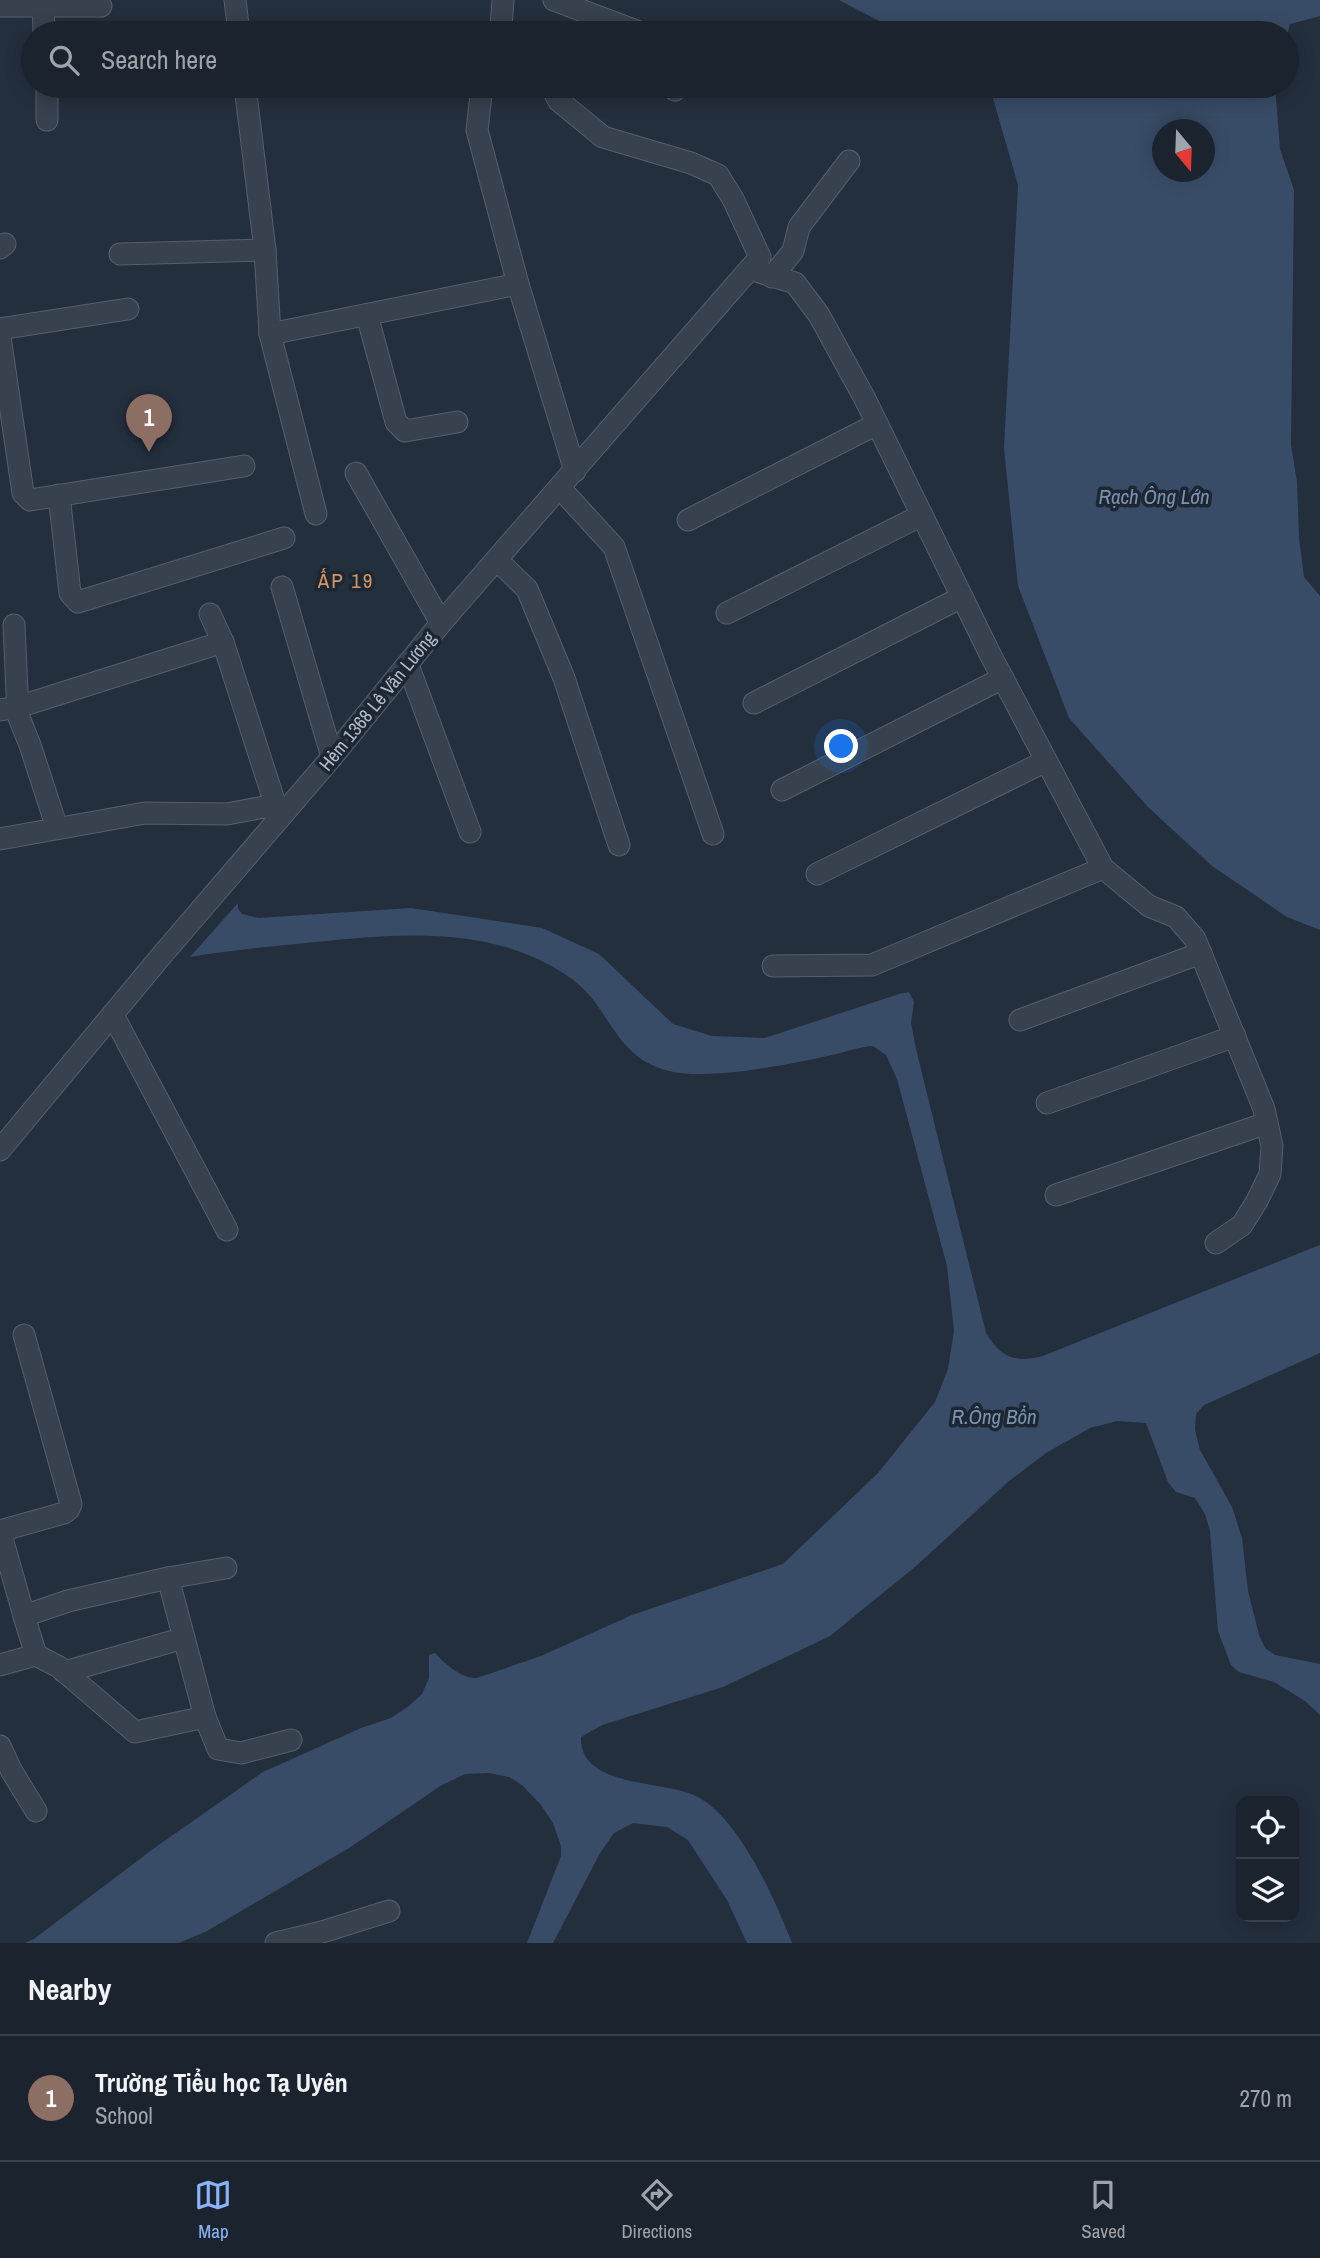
<!DOCTYPE html>
<html lang="en">
<head>
<meta charset="utf-8">
<style>
	:root { --surface:#1b232e; --page:#282f3a; --text:#f1f3f6; --muted:#a0a4aa; --line:#39404a; --accent:#8ab4f8 }
	body { margin:0; font-family:"Archivo Narrow",sans-serif; background:var(--page); color:var(--text) }
	.controls { position:absolute; right:21px; bottom:21px; display:grid; overflow:hidden; border-radius:14px; box-shadow:0 4px 18px #0003 }
	.controls button { width:63px; height:63px; display:grid; place-items:center; padding:0; border:0; border-bottom:2px solid var(--line); background:var(--surface); color:var(--text); font:35px sans-serif }
	.compass { position:absolute; left:1152px; top:119px; width:63px; height:63px; border-radius:50%; background:var(--surface); box-shadow:0 4px 18px #0003; rotate:161deg }
	.you { position:absolute; left:842px; top:747px; width:24px; height:24px; margin:-18px; border:5px solid #fff; border-radius:50%; background:#1a73e8; box-shadow:0 0 0 10px #1a73e833 }
	.badge { display:grid; place-items:center; width:46px; height:46px; border-radius:50%; background:var(--accent); color:#fff; font-size:23px; font-weight:700 }
	.pin { position:absolute; translate:-50% -58px; filter:drop-shadow(0 2px 4px #0008) }
	.pin::after { content:''; position:absolute; top:37px; width:24px; height:21px; background:inherit; clip-path:polygon(0 0,100% 0,50% 100%) }
	.list { margin:0; padding:0; list-style:none }
	h2 { display:flex; justify-content:space-between; align-items:center; height:91px; margin:0; padding:0 28px; font-size:30px }
	h2 small { font-size:23px; font-weight:400; color:var(--muted) }
	.list li { display:grid; grid-template-columns:46px 1fr auto; gap:21px; align-items:center; box-sizing:border-box; height:126px; padding:0 28px; border-top:2px solid var(--line) }
	.list b { display:block; font-size:26px; white-space:nowrap }
	.list p { margin:0; font-size:23px; white-space:nowrap; color:var(--muted) }
	.list em { font-size:23px; font-style:normal; color:var(--muted) }
	.icon { flex:none; width:38px; height:38px; fill:none; stroke:currentColor; stroke-width:2; stroke-linecap:round; stroke-linejoin:round }
	.map { position:relative; flex:none; width:1320px; height:1943px; overflow:hidden }
	.search { position:absolute; background:var(--surface); box-shadow:0 4px 18px #0003; left:21px; right:21px; top:21px; height:77px; display:flex; align-items:center; gap:18px; box-sizing:border-box; padding:0 24px; border-radius:38px; color:var(--muted); font-size:26px }
	.sheet { height:217px; background:var(--surface) }
	nav { display:flex; justify-content:space-around; align-items:center; box-sizing:border-box; height:98px; border-top:2px solid var(--line); background:var(--surface); font-size:19px; color:var(--muted) }
	nav a { display:grid; justify-items:center; gap:4px }
	nav .on { color:var(--accent) }
	.map>svg:first-child { display:block }
	.water { fill:#394c67; fill-rule:evenodd }
	.lines { fill:none; stroke-linecap:round; stroke-linejoin:round }
	.minor-casing { stroke:#565f6c; stroke-width:23 }
	.minor { stroke:#38414e; stroke-width:21 }
	.labels { text-anchor:middle; dominant-baseline:central; stroke-width:7; stroke-linejoin:round; paint-order:stroke }
	.street-label { font-size:19px; fill:#b4bcc9; stroke:#1d2633 }
	.water-label { font-size:21px; font-style:italic; fill:#7c92b1; stroke:#1d2633 }
	.neighbourhood-label { font-size:21px; letter-spacing:2px; fill:#d59563; stroke:#1d2633 }
</style>
</head>
<body>
<div class="map">
<svg width="1320" height="1943" viewBox="0 0 1320 1943">
	<rect width="100%" height="100%" fill="#242f3e"/>
	<g class="water">
		<path d="M839 0H1320V16L1290 24 1287 36V33H902Z"/>
		<path d="M987 86H1275L1280 149 1294 190 1291 445 1297 482 1299 538 1304 577 1320 596V930L1287 917 1212 866 1148 807 1069 718 1018 586 1004 448 1018 185 990 88ZM1162 130H1204V172H1162Z"/>
		<path d="M238 903V909L242 914 258 918 411 908 542 928 599 954 673 1024 712 1036 765 1038 899 994 909 992 914 1002 911 1023 916 1049 986 1333C1001 1358 1015 1363 1043 1356L1320 1245V1353L1204 1405 1196 1414 1195 1430 1200 1450 1232 1507 1242 1538 1248 1591 1259 1635 1265 1648 1275 1655 1320 1664V1715L1305 1701 1274 1682 1239 1672 1231 1665 1218 1631 1210 1531 1205 1514 1195 1498 1176 1492 1168 1482 1146 1423 1117 1421 1090 1428 1046 1453 1009 1481 916 1566 830 1636 723 1687 602 1725 581 1737C579 1788 663 1780 696 1796 739 1817 775 1900 792 1943H747L727 1900 688 1840 667 1827 633 1823 614 1833 600 1853 553 1943H527L561 1856V1846L553 1823 541 1805 522 1785 509 1777 489 1773 465 1774 442 1785 349 1848 207 1931 179 1943H25L34 1939 153 1849 263 1772 361 1728 391 1718 409 1706 422 1694 429 1678V1655L435 1653C445 1664 462 1679 477 1678L541 1656 632 1615 783 1564 878 1473 935 1402 948 1369 954 1331 947 1266 897 1079 886 1055 873 1046C858 1047 846 1052 832 1055 790 1064 710 1081 669 1071 613 1057 611 1007 572 979 497 925 403 933 316 942 274 946 232 950 190 957Z"/>
	</g>
	<g class="lines">
		<defs>
			<g id="minor">
				<path d="M43 0 44 33"/>
				<path d="M235 0 239 33"/>
				<path d="M503 0 501 27 503 33"/>
				<path d="M554 0 642 33"/>
				<path d="M0 6H101"/>
				<path d="M47 86V120"/>
				<path d="M245 86 265 250 270 334 316 514"/>
				<path d="M482 86 477 130 518 284 575 471"/>
				<path d="M675 90 677 86"/>
				<path d="M0 248 5 244"/>
				<path d="M120 254 265 250"/>
				<path d="M750 269 795 283 819 315 865 399 991 656 1103 868 1149 906 1176 917 1195 939 1264 1109 1272 1146 1270 1174 1257 1201 1242 1225 1216 1243"/>
				<path d="M772 277 793 251 799 227 849 161"/>
				<path d="M367 315 396 422 405 431 457 422"/>
				<path d="M0 329 128 309"/>
				<path d="M270 334 518 284"/>
				<path d="M0 337 23 493 30 500 244 466"/>
				<path d="M356 473 441 623"/>
				<path d="M560 488 614 547 713 834"/>
				<path d="M59 495 70 593 78 602 284 538"/>
				<path d="M688 520 877 424"/>
				<path d="M497 560 527 589 564 678 619 845"/>
				<path d="M282 587 332 757"/>
				<path d="M727 613 922 515"/>
				<path d="M210 614 223 642 279 816"/>
				<path d="M14 625 18 715 30 745 57 828"/>
				<path d="M408 665 470 832"/>
				<path d="M754 703 962 597"/>
				<path d="M0 710 18 707 223 642"/>
				<path d="M782 790 1003 678"/>
				<path d="M0 839 145 813 227 814 275 805"/>
				<path d="M817 874 1046 761"/>
				<path d="M773 966 872 965 1103 868"/>
				<path d="M113 1015 227 1230"/>
				<path d="M1020 1020 1201 953"/>
				<path d="M1047 1103 1235 1036"/>
				<path d="M0 1150 162 955 332 757 441 623 760 257 733 199 718 175 691 163 603 137 559 101 551 86"/>
				<path d="M1056 1195 1267 1123"/>
				<path d="M0 1531 64 1513 69 1509 71 1504 24 1335"/>
				<path d="M0 1531 24 1616"/>
				<path d="M226 1568 168 1578 205 1717 218 1749 241 1753 291 1740"/>
				<path d="M36 1655 24 1616 68 1601 168 1578"/>
				<path d="M0 1665 36 1655 59 1667 135 1732 205 1717"/>
				<path d="M64 1672 184 1638"/>
				<path d="M0 1746 11 1770 36 1811"/>
				<path d="M276 1943 322 1932 389 1911"/>
			</g>
		</defs>
		<use href="#minor" class="minor-casing"/>
		<use href="#minor" class="minor"/>
	</g>
	<g class="labels">
		<g class="street-label">
			<text transform="translate(377 701) rotate(-51)">Hẻm 1368 Lê Văn Lương</text>
		</g>
		<g class="water-label">
			<text x="1154" y="496">Rạch Ông Lớn</text>
			<text x="994" y="1416">R.Ông Bổn</text>
		</g>
		<g class="neighbourhood-label">
			<text x="346" y="580">ẤP 19</text>
		</g>
	</g>
</svg>
<div class="controls">
<button><svg class="icon" aria-label="locate" viewBox="0 0 24 24"><circle cx="12" cy="12" r="6"/><path d="M12 2v4M12 18v4M2 12h4M18 12h4"/></svg></button>
<button><svg class="icon" aria-label="layers" viewBox="0 0 24 24"><path d="M12 4l9 5-9 5-9-5zM3 14l9 5 9-5"/></svg></button>
</div>
<svg class="compass" viewBox="-18 -18 36 36"><path d="M0-13l5 13h-10z" fill="#e53935"/><path d="M0 13l5-13h-10z" fill="#a0a4aa"/></svg>
<div class="you"></div>
<div class="pin badge" style="left:149px;top:452px;background:#8d6e63">1</div>
<div class="search"><svg class="icon" aria-label="search" viewBox="0 0 24 24"><circle cx="10" cy="10" r="6"/><path d="M15 15l6 6"/></svg>Search here</div>
</div>
<section class="sheet">
<h2>Nearby<small></small></h2>
<ul class="list">
<li><span class="badge" style="background:#8d6e63">1</span><div><b>Trường Tiểu học Tạ Uyên</b><p>School</p></div><em>270 m</em></li>
</ul>
</section>
<nav>
<a class="on"><svg class="icon" aria-label="map" viewBox="0 0 24 24"><path d="M3 6l6-2 6 2 6-2v14l-6 2-6-2-6 2zM9 4v14M15 6v14"/></svg>Map</a>
<a><svg class="icon" aria-label="directions" viewBox="0 0 24 24"><path d="M12 3l9 9-9 9-9-9zM9 14v-3h6M13 9l2 2-2 2"/></svg>Directions</a>
<a><svg class="icon" aria-label="saved" viewBox="0 0 24 24"><path d="M7 4h10v16l-5-4-5 4z"/></svg>Saved</a>
</nav>
</body>
</html>
